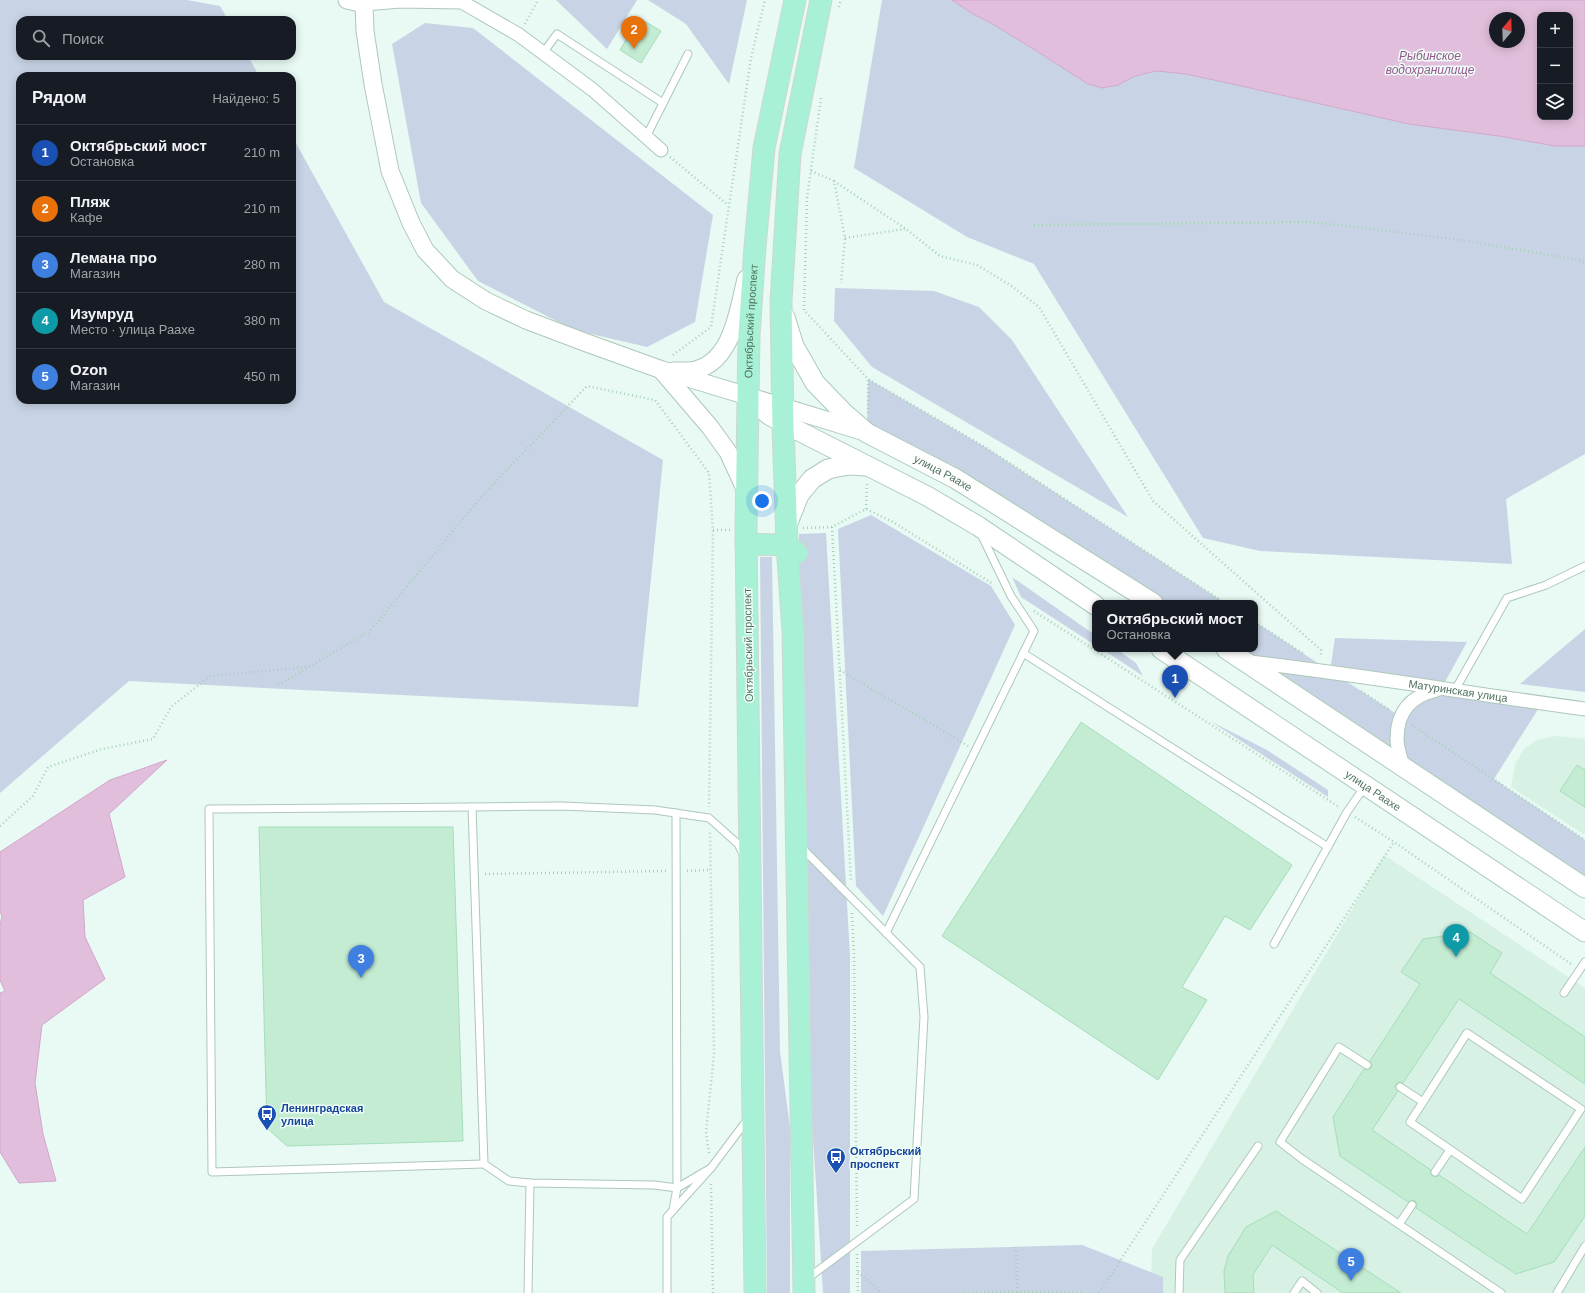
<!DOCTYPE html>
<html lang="ru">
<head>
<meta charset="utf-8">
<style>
	:root { --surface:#171b24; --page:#242831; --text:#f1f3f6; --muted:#9ea1a6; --line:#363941; --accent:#b45309 }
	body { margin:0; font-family:Helvetica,sans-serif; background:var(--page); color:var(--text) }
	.controls { position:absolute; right:12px; top:12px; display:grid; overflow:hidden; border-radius:8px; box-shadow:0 2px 10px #0003 }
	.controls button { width:36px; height:36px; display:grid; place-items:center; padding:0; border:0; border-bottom:1px solid var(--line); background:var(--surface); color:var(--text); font:20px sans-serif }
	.compass { position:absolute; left:1489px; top:12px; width:36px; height:36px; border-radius:50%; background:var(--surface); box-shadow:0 2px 10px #0003; rotate:19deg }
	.you { position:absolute; left:762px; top:501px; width:14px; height:14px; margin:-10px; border:3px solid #fff; border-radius:50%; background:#1a73e8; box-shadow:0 0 0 6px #1a73e833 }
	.badge { display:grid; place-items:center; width:26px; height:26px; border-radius:50%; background:var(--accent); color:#fff; font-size:13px; font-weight:700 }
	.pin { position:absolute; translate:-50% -33px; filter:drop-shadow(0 1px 2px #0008) }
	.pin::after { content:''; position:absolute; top:21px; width:14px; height:12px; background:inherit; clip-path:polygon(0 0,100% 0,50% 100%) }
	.popup { position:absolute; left:1092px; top:600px; width:166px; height:52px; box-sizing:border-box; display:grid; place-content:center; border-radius:8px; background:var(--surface); filter:drop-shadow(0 1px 3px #0005); font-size:13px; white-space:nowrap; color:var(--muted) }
	.popup b { font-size:15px; color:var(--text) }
	.popup::after { content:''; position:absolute; left:50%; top:100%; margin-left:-8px; border:8px solid transparent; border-top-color:var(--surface) }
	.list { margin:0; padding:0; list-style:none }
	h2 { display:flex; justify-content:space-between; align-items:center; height:52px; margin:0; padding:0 16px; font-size:17px }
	h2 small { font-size:13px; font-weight:400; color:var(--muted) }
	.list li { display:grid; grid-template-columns:26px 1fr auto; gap:12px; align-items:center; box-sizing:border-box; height:56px; padding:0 16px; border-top:1px solid var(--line) }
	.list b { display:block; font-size:15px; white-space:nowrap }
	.list p { margin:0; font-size:13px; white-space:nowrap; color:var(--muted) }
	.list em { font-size:13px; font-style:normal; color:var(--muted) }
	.icon { flex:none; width:22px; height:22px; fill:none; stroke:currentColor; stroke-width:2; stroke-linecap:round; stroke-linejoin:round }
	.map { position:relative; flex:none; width:1585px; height:1293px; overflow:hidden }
	.search { position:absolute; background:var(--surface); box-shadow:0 2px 10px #0003; left:16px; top:16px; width:280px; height:44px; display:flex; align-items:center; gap:10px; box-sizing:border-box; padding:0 14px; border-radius:12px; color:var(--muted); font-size:15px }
	.panel { position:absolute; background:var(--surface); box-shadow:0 2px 10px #0003; left:16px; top:72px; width:280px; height:332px; border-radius:12px }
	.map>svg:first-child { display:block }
	.residential { fill:#d7f1e5 }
	.green { fill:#c8d4e6; fill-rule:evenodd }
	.water { fill:#e1bfdc; stroke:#d2a6cb; fill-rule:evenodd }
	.building { fill:#c3ecd3; stroke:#a5ddbb }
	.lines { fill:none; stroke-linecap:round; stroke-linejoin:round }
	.service-casing { stroke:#adc8b9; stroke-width:9 }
	.minor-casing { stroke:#adc8b9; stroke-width:15 }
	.tertiary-casing { stroke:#adc8b9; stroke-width:19 }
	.secondary-casing { stroke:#abcbb9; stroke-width:21 }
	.primary-casing { stroke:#ced7d1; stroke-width:23 }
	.path { stroke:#a6d1b7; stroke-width:2.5; stroke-dasharray:1 3; stroke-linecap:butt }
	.service { stroke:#fff; stroke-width:7 }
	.minor { stroke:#fff; stroke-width:13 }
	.tertiary { stroke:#fff; stroke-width:17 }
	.secondary { stroke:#fff; stroke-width:19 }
	.primary { stroke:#a8f1d6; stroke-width:21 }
	.labels { text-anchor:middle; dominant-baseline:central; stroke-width:3; stroke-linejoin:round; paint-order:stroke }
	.street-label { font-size:11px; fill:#4f715b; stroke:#eefdf7 }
	.transit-label { font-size:11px; font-weight:bold; fill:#164399; stroke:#eefdf7; text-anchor:start }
	.water-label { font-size:12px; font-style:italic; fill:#95568b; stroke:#eefdf7 }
</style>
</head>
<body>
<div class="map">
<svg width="1585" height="1293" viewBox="0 0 1585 1293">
	<rect width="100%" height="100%" fill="#e8faf3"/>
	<g class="residential">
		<path d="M1555 736 1585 739V835L1511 787 1515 764 1525 748 1537 740Z"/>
		<path d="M1384 855 1585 988V1293H1151L1152 1249Z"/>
	</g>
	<g class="green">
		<path d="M0 0H187L220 6 228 20H20V56H248L259 76H20V400H292V136L384 302 663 460 638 707 129 681 0 793Z"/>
		<path d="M556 0H637L607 49Z"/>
		<path d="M648 0H747L729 84 686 24Z"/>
		<path d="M882 0H952L973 14 991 23 1035 50 1088 84 1102 88 1118 85 1133 77 1147 73 1157 71 1186 74 1237 85 1409 124 1499 136 1555 146H1585V454L1506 499 1512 564 1260 551 1203 538 1034 264 967 237 854 168Z"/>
		<path d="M425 23 473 28 713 215 695 322 647 347 574 330 478 281 421 203 392 44Z"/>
		<path d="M835 288 934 291 979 307 1012 340 1128 517 872 367 834 321Z"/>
		<path d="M868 379 985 447 1225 603H1153L867 433Z"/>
		<path d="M871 515 991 586 1015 625 883 916 856 886 838 529Z"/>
		<path d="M826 533 850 956V1293H823L804 998 799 632V534Z"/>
		<path d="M760 557H772L780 1051 790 1128V1293H767Z"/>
		<path d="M1012 577 1095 635V645L1021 597Z"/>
		<path d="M1255 622 1330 671 1335 638 1467 642 1441 689 1542 703 1494 779 1585 840V888L1226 649H1255ZM1332 672 1439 689 1401 717Z"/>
		<path d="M1585 629V692L1520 684Z"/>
		<path d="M1102 649H1116L1136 663 1143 676Z"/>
		<path d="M1210 721 1267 750 1328 790V797Z"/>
		<path d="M1082 1245 1163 1277V1293H861V1251Z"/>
	</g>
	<g class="water">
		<path d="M952 0H1585V146H1555L1499 136 1409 124 1237 85 1186 74 1157 71 1147 73 1133 77 1118 85 1102 88 1088 84 1035 50 991 23 973 14ZM1540 15H1570V117H1540ZM1495 18H1519V42H1495Z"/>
		<path d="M167 760 109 814 125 877 83 900 85 937 105 979 42 1025 35 1083 43 1134 56 1181 19 1183 0 1152V993L5 991 0 980V926L2 915 0 913V852L110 780Z"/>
	</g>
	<g class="building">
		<path d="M639 18 661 31 641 63 620 50Z"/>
		<path d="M1081 722 1292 865 1250 930 1225 916 1182 987 1207 1000 1158 1080 942 936Z"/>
		<path d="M1577 765 1585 770V807L1560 791Z"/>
		<path d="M259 827H453L463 1141 287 1146 267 1128Z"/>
		<path d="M1470 932 1502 953 1490 973 1585 1037V1084L1459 999 1403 1083 1400 1082 1396 1084 1395 1087 1398 1091 1372 1130 1431 1170 1430 1174 1433 1176 1437 1177 1439 1175 1527 1234 1585 1147V1216L1554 1262 1516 1274 1416 1208 1417 1205 1415 1201 1412 1200 1408 1202 1340 1156 1333 1117 1364 1069 1367 1070 1371 1068 1372 1065 1370 1061 1420 984 1401 972 1423 939Z"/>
		<path d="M1276 1211 1401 1293H1343L1272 1245 1253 1275 1254 1293H1225L1224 1271 1228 1256 1246 1227Z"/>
	</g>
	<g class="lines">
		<defs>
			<g id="service">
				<path d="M543 53 557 34 663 103"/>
				<path d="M646 137 688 54"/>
				<path d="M1023 653 1328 847"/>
				<path d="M1455 690 1507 598 1546 585 1585 566"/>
				<path d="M472 807 209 809 212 1172 484 1164"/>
				<path d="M801 847 920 967 924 1017 914 1199 808 1278"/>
				<path d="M886 933 1034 631 1011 596 981 534"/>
				<path d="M1274 944 1347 812 1365 786"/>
				<path d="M1564 993 1585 962"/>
				<path d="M1367 1065 1339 1047 1280 1142 1302 1159 1501 1293"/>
				<path d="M1400 1087 1423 1102 1410 1122 1522 1199 1581 1109 1467 1033 1423 1102"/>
				<path d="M711 1168 677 1188 654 1185 530 1183 509 1181 484 1164 472 807 562 806 655 810 709 818 738 844 743 854"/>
				<path d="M1435 1172 1450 1150"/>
				<path d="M673 1210 677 1188 676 813"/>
				<path d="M1399 1224 1412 1205"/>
				<path d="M528 1293 530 1183"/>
				<path d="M667 1293V1217L711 1168 747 1120"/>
				<path d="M1179 1293 1180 1260 1258 1146"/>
				<path d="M1294 1293 1302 1281 1317 1293"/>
				<path d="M1557 1293 1585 1246"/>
			</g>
			<g id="minor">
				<path d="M364 4 401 1 462 2 519 35 593 90 661 150"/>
				<path id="s1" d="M1250 662C1362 675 1473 694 1585 709"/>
				<path d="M1403 767C1401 758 1397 748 1397 739 1397 711 1411 696 1437 690"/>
			</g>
			<g id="tertiary">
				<path d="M347 0 364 4 365 31 373 84 390 171 411 223 425 250 452 279 486 301 526 320 587 343 662 370 865 432"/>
				<path d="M662 371 710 427 728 452 746 491"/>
				<path d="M674 371C679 371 685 371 690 371 732 366 738 311 746 279"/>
			</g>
			<g id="secondary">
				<path id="s2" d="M785 317 794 346 815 383 845 414 867 433 956 479 1153 603"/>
				<path d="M748 396 769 415 783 423 927 496 978 526 1095 605"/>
				<path d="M787 525 799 495 812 479 828 469 848 465 867 466"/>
				<path id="s3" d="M1161 649 1585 932"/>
				<path d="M1226 649 1585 888"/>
			</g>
			<g id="primary">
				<path d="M746 544 787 545 797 553"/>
				<path id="s4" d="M755 1293 746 530 749 335 755 247 764 148 795 0"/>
				<path d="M804 1293 793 631 787 545 783 426 781 301 790 154 821 0"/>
			</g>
		</defs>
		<use href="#service" class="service-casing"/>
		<use href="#minor" class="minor-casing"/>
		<use href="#tertiary" class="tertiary-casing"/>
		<use href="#secondary" class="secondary-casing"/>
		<use href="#primary" class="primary-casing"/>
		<g class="path">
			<path d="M839 7 841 0"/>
			<path d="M525 24 538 0"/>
			<path d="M821 98 807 198 804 310 868 379 985 447 1225 603"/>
			<path d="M670 157 728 205"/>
			<path d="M811 171 834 181 845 238 841 283"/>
			<path d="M834 181 906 229 940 256 977 265 1010 285 1039 307 1153 501 1321 650V657"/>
			<path d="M1034 225 1312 222 1461 240 1579 260 1585 263"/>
			<path d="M845 238 905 229"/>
			<path d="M673 355 711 327 751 58 765 0"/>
			<path d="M868 413V380"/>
			<path d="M866 509 867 484"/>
			<path d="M832 527 851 882"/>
			<path d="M803 528 832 527 866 509 893 522 993 584"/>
			<path d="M713 530H730"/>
			<path d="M1034 611 1339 807"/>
			<path d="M1255 622 1304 654"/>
			<path d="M840 670 968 746"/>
			<path d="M278 685 370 631 483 495 587 386 655 400 709 473 713 530 709 807"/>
			<path d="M1361 691 1390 710"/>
			<path d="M1412 725 1585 840"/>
			<path d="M1355 817 1394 842 1571 964"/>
			<path d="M0 826 33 796 48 767 102 749 153 739 171 707 210 676 307 667"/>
			<path d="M687 871 710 870"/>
			<path d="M485 874 666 871"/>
			<path d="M852 913 854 955 857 1229"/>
			<path d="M709 1153 706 1132 714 1054 710 832"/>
			<path d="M711 1184 713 1293"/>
			<path d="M1016 1247 1017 1293"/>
			<path d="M857 1254 858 1293"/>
			<path d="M858 1272 882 1293"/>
			<path d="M964 1293 1017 1292 1082 1293"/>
			<path d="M1099 1293 1394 842"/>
		</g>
		<use href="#service" class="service"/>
		<use href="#minor" class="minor"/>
		<use href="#tertiary" class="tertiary"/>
		<use href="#secondary" class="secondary"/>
		<use href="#primary" class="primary"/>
	</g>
	<defs>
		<symbol id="bus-pin" viewBox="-11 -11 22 30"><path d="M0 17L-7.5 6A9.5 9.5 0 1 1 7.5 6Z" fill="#1a4fb4" stroke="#eefdf7"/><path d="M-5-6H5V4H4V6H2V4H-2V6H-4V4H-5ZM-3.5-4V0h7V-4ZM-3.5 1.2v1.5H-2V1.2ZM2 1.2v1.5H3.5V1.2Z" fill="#fff"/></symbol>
	</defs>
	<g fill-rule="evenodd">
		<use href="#bus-pin" x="256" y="1103" width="22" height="30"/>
		<use href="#bus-pin" x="825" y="1146" width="22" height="30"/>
	</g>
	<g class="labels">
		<g class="street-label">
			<text stroke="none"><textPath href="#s4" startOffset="972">Октябрьский проспект</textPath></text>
			<text stroke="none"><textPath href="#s2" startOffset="231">улица Раахе</textPath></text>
			<text transform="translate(748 645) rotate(-91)">Октябрьский проспект</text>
			<text stroke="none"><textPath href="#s1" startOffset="210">Матуринская улица</textPath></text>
			<text stroke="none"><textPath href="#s3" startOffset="255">улица Раахе</textPath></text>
		</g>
		<g class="transit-label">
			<text x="281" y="1108">Ленинградская<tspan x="281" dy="13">улица</tspan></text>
			<text x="850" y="1151">Октябрьский<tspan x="850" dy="13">проспект</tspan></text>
		</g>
		<g class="water-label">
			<text x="1430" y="56">Рыбинское<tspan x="1430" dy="14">водохранилище</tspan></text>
		</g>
	</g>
</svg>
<div class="controls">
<button>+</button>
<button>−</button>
<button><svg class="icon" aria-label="layers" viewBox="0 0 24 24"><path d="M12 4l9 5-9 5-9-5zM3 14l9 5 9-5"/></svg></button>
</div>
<svg class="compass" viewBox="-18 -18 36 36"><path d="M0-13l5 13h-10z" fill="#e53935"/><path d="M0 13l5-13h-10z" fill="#9ea1a6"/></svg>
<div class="you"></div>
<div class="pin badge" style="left:1175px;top:698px;background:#1a4fb4">1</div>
<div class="popup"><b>Октябрьский мост</b>Остановка</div>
<div class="pin badge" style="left:634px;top:49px;background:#e8710a">2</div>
<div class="pin badge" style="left:361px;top:978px;background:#3f7fe0">3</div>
<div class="pin badge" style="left:1456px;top:957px;background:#0f9aa8">4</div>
<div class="pin badge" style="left:1351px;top:1281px;background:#3f7fe0">5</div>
<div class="search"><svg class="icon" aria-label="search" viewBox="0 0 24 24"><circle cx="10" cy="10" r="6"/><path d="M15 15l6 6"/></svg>Поиск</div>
<section class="panel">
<h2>Рядом<small>Найдено: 5</small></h2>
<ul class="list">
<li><span class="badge" style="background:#1a4fb4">1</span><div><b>Октябрьский мост</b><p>Остановка</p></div><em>210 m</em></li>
<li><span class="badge" style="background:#e8710a">2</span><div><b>Пляж</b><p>Кафе</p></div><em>210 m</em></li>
<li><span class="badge" style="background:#3f7fe0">3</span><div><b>Лемана про</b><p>Магазин</p></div><em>280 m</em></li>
<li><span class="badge" style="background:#0f9aa8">4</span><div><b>Изумруд</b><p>Место · улица Раахе</p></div><em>380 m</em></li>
<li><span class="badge" style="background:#3f7fe0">5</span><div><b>Ozon</b><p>Магазин</p></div><em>450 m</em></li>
</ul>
</section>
</div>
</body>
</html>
